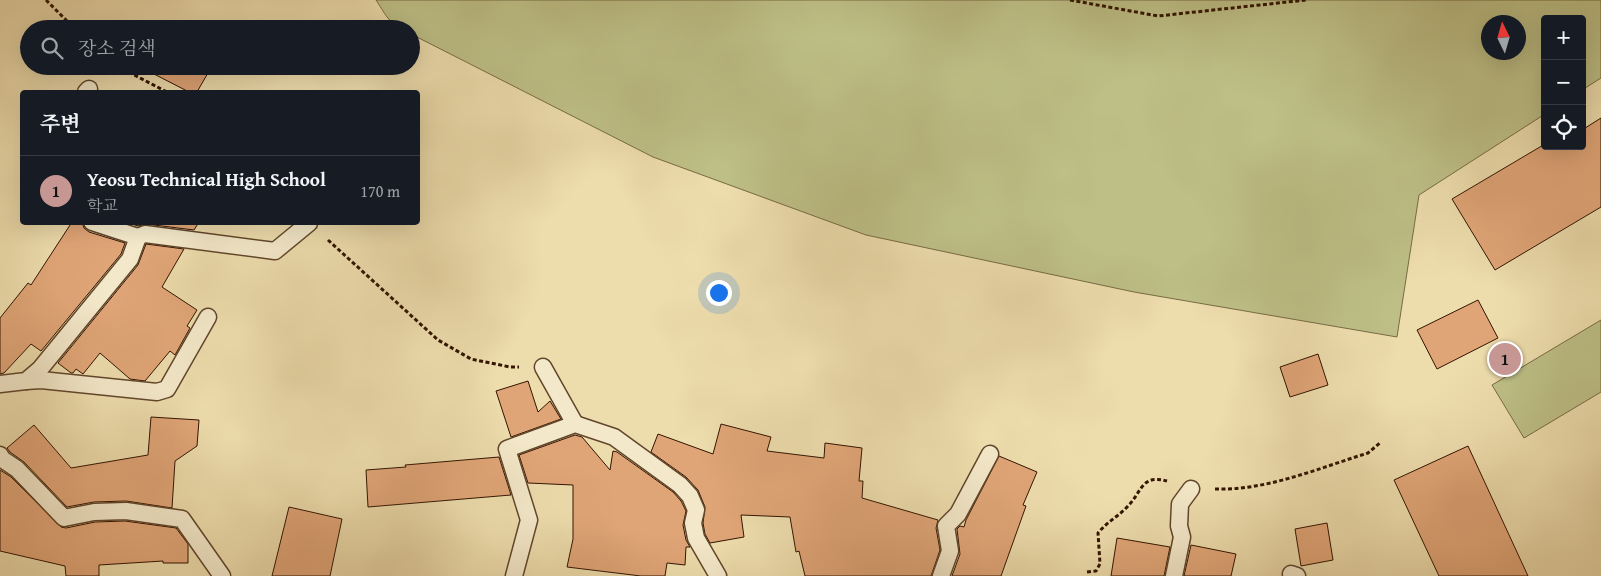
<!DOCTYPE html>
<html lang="ko">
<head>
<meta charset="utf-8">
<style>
	:root { --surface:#171b24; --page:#20242c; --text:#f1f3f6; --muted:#9ea1a6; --line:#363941; --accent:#c59692 }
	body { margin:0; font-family:"Gentium Book Plus","Noto Serif KR",serif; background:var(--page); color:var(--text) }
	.controls { position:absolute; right:15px; top:15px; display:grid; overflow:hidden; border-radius:5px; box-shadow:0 5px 20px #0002 }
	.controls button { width:45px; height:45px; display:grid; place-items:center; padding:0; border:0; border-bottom:1px solid var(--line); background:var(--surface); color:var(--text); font:25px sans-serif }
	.compass { position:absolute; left:1481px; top:15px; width:45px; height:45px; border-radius:50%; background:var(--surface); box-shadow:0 5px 20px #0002; rotate:355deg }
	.you { position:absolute; left:718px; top:292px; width:18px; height:18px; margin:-12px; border:4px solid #fff; border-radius:50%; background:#1a73e8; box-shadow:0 0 0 8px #1a73e833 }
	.badge { display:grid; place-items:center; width:32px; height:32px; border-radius:50%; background:var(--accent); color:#111; font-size:16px; font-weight:700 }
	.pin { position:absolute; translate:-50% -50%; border:2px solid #fff; box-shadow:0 1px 5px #0006 }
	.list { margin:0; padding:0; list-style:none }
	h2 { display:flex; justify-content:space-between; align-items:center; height:65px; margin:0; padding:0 20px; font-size:21px }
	h2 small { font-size:16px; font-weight:400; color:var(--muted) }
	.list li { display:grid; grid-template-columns:32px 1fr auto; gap:15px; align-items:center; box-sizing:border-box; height:70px; padding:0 20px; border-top:1px solid var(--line) }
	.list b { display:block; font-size:19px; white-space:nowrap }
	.list p { margin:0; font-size:16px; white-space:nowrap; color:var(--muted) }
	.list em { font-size:16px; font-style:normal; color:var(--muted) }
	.icon { flex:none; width:28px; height:28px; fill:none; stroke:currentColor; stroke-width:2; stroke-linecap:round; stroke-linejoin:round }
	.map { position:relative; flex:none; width:1601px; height:576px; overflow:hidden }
	.search { position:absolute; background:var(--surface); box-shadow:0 5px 20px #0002; left:20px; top:20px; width:400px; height:55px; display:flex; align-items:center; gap:12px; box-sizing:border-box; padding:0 18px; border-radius:28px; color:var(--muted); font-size:19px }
	.panel { position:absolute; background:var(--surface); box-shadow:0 5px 20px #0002; left:20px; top:90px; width:400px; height:135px; border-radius:5px }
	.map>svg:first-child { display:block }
	.green { fill:#bdbf86; stroke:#786a43; fill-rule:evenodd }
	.building { fill:#e0a577; stroke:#321400 }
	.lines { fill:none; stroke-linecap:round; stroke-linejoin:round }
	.lane-casing { stroke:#61462b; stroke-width:19 }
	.path { stroke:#321400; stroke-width:3; stroke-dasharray:4 2.5; stroke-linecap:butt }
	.lane { stroke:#f3e8c9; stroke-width:16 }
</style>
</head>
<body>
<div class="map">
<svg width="1601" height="576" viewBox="0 0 1601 576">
	<rect width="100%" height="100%" fill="#eddcac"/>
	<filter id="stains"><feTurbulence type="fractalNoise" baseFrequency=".004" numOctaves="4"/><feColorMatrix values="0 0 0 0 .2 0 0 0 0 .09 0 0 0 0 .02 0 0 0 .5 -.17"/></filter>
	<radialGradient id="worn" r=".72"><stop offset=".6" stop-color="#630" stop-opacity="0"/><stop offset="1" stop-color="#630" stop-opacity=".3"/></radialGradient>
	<g class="green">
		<path d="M376 0H1601V78L1582 90V19H1545V114L1419 195 1397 337 1134 292 866 235 653 157 411 34V29C391 29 386 15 376 0ZM1488 22H1518V52H1488Z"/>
		<path d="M1601 320V392L1524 438 1492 385Z"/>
	</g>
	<g class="building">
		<path d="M158 66H212L197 92H189L154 74Z"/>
		<path d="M1601 118V207L1495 270 1452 199 1545 144V146H1582V130Z"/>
		<path d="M72 222H82L84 228 89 232 125 243 121 254 41 351 31 344 4 373 0 374V318L28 283 31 285Z"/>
		<path d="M126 222H199L194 230 146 224 138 226Z"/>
		<path d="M146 244 184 249 162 287 197 310 187 326 190 328 175 355 170 351 145 381 130 379 100 353 83 374 76 369 73 373H71L58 363 138 265Z"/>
		<path d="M1478 300 1498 338 1437 369 1417 330Z"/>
		<path d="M1318 354 1328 385 1290 397 1280 367Z"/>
		<path d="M528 381 538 412 550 401 561 419 511 437 496 391Z"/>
		<path d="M151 417 199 420 197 446 175 461 172 508 126 501 94 502 67 507 24 462 10 452 7 448 34 425 71 468 148 455Z"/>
		<path d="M721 424 771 437 767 451 824 458 825 443 862 448 859 481H863L862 498 938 520 936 528 940 550 931 576H805L799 551 796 552 790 517 741 515 744 537 710 543 705 534 703 523 705 507 698 490 686 477 651 452 658 434 713 454Z"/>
		<path d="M575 435 582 437 610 470 613 451 617 452 673 492 681 501 686 511 683 525 686 540 690 547H686L685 565 667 563 665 576H641L567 567 573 539V485L528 483 519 455Z"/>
		<path d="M1468 446 1528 576H1439L1394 480Z"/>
		<path d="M999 456 1037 472 1023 505 1026 506 1001 576H952L960 554 957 529 960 526 964 527 966 520Z"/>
		<path d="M499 457 511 495 368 507 366 470 406 467 405 465Z"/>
		<path d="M0 470 11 477 61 527 66 528 95 522 125 521 176 528 188 544V563H163V561L99 565V576H66L65 566 0 551Z"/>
		<path d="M289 507 342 519 330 576H272Z"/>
		<path d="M1327 523 1333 560 1301 566 1295 529Z"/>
		<path d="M1117 538 1170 547 1164 576H1111Z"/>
		<path d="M1191 545 1236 554 1231 576H1184Z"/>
	</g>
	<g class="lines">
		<defs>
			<g id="lane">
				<path d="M86 92 89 89"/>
				<path d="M92 222 138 237"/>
				<path d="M543 367 575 424"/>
				<path d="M26 381 41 380 157 392 167 389 208 317"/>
				<path d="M0 384 26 381 40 369 130 259 138 237 145 234 275 251 309 223"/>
				<path d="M0 455 2 459 17 469 64 518 94 512 126 511 182 519 222 576"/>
				<path d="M1291 574 1297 576"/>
				<path d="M514 576 529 520 507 449 575 424 614 437 680 485 690 496 696 510 693 523 696 538 718 576"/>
				<path d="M941 576 950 551 946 526 958 514 990 454"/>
				<path d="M1174 576 1182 537 1179 526 1180 504 1191 489"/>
			</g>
		</defs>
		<use href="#lane" class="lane-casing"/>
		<g class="path">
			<path d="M46 0 75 29"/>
			<path d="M1070 0 1158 16 1306 0"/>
			<path d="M117 66 167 92"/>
			<path d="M328 240 438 340 471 359 510 367H519"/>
			<path d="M1215 489C1266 491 1319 468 1368 453L1381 442"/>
			<path d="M1087 572 1096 571 1100 564 1098 533C1107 522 1119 516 1128 506 1142 492 1141 474 1167 481"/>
		</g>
		<use href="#lane" class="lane"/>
	</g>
	<rect width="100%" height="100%" filter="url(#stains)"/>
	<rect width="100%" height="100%" fill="url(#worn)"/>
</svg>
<div class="controls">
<button>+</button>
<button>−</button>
<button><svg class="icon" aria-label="locate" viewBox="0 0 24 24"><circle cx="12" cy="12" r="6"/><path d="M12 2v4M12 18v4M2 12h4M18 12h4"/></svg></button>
</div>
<svg class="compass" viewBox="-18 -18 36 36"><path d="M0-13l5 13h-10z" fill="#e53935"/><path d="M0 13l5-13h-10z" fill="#9ea1a6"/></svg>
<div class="you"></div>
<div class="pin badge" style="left:1505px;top:359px">1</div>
<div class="search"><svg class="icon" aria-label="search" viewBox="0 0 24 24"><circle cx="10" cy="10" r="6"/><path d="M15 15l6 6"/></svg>장소 검색</div>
<section class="panel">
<h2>주변<small></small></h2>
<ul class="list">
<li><span class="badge">1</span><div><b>Yeosu Technical High School</b><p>학교</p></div><em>170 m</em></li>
</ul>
</section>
</div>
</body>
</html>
